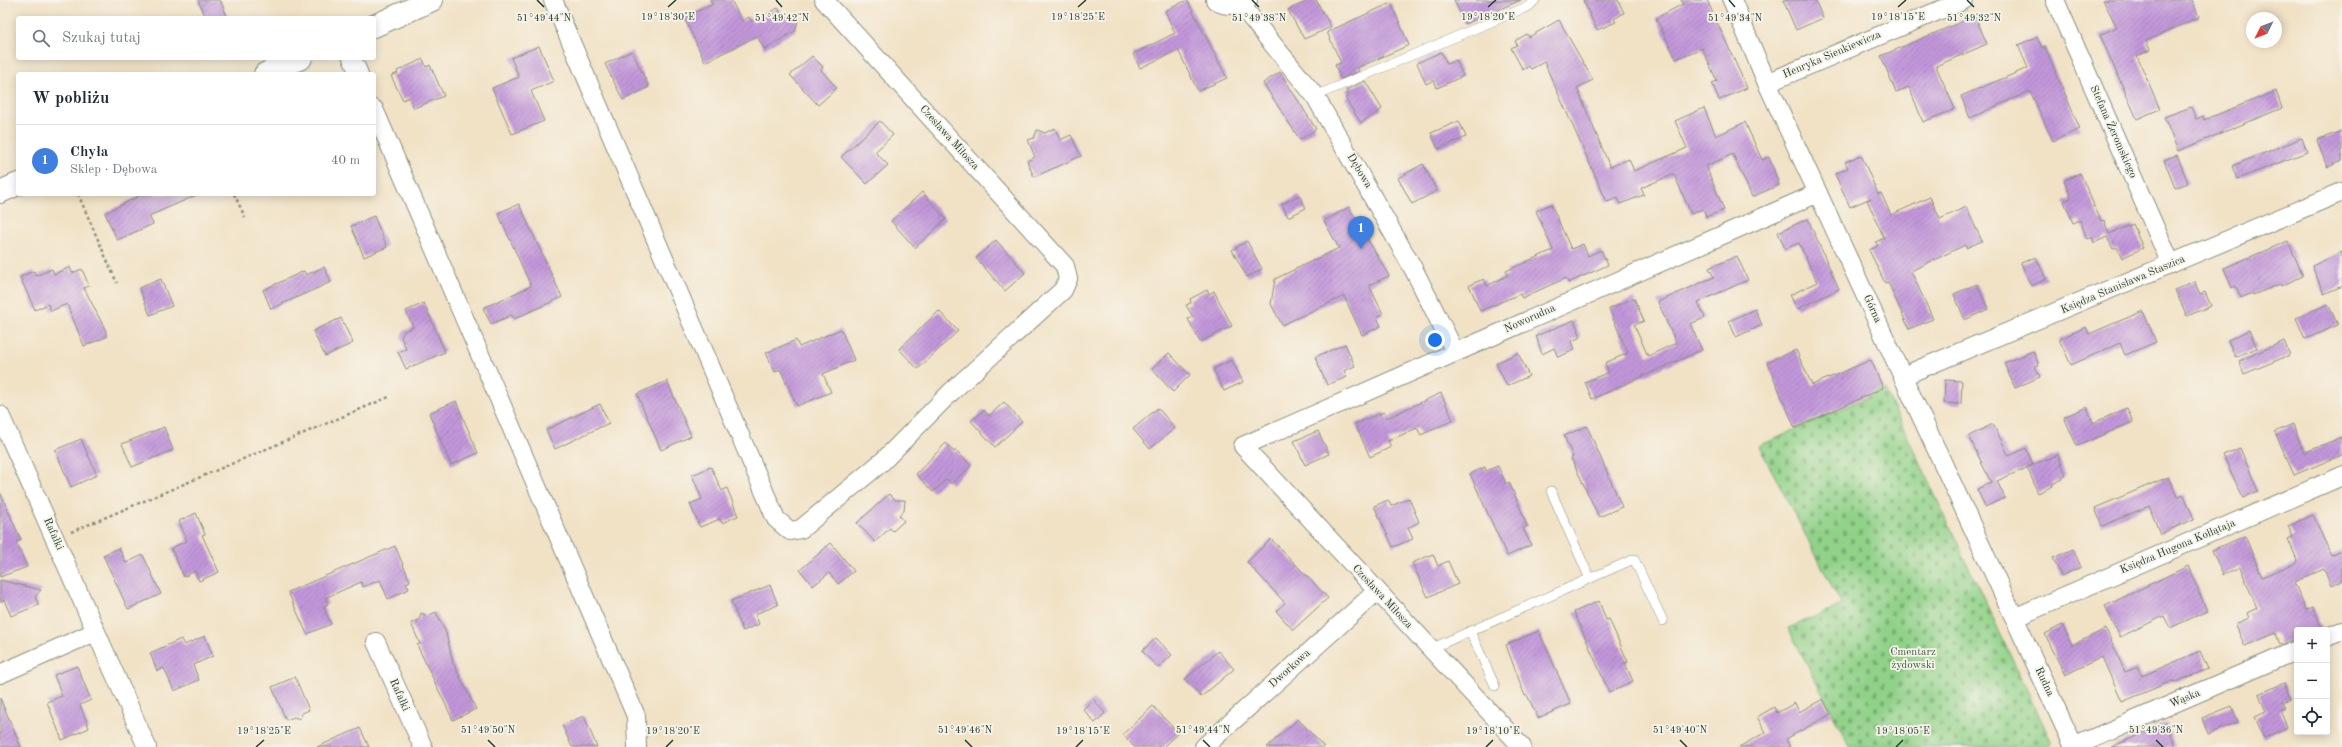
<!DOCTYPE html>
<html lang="pl">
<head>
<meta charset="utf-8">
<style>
	:root { --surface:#fff; --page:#f6f6f7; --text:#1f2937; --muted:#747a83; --line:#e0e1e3; --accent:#b45309 }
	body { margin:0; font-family:"Old Standard TT",serif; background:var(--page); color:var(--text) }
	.controls { position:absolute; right:12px; bottom:12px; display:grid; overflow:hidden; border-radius:4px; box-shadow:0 2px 10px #0003 }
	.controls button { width:36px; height:36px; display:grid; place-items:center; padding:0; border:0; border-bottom:1px solid var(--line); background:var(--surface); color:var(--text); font:20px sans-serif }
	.compass { position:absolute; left:2246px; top:12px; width:36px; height:36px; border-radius:50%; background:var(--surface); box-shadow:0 2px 10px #0003; rotate:228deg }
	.you { position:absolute; left:1435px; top:340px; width:14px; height:14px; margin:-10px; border:3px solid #fff; border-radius:50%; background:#1a73e8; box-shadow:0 0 0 6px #1a73e833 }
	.badge { display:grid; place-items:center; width:26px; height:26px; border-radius:50%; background:var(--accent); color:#fff; font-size:13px; font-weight:700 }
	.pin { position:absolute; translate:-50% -33px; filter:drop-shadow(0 1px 2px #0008) }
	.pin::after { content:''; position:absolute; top:21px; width:14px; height:12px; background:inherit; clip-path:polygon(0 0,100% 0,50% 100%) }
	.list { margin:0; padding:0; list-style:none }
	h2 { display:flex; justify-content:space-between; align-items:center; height:52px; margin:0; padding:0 16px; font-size:17px }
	h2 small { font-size:13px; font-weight:400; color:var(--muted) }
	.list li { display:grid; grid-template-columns:26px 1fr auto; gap:12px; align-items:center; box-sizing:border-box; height:72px; padding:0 16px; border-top:1px solid var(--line) }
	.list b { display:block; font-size:15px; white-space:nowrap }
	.list p { margin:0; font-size:13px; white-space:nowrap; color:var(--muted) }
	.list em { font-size:13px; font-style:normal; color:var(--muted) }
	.icon { flex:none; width:22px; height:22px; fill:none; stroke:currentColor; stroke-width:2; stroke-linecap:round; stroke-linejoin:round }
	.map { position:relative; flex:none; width:2342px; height:747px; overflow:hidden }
	.search { position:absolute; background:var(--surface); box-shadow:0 2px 10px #0003; left:16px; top:16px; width:360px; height:44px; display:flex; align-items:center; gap:10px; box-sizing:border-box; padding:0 14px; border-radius:4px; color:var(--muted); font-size:15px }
	.panel { position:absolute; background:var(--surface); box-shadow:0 2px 10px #0003; left:16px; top:72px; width:360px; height:124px; border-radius:4px }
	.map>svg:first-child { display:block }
	.cemetery { fill:url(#cemetery-stones); stroke:#58885e }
	.building { fill:url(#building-hatch) }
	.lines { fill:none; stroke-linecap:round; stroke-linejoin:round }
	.service-casing { stroke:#88907d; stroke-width:10 }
	.minor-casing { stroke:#88907d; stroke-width:20 }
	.tertiary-casing { stroke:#88907d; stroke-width:24 }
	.path { stroke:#88907d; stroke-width:2.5; stroke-dasharray:3 3; stroke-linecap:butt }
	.service { stroke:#fff; stroke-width:9 }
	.minor { stroke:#fff; stroke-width:18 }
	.tertiary { stroke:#fff; stroke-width:22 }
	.ticks { fill:none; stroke:#1f3d34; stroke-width:1.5 }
	.labels { text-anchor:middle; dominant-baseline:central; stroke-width:3.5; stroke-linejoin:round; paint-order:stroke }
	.street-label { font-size:11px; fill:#1f3d34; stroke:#f7f3e8 }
	.park-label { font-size:11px; fill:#365b45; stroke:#f7f3e8 }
	.ticks-label { font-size:10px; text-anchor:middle; fill:#1f3d34; stroke:#f7f3e8; stroke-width:3.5; stroke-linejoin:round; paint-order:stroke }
</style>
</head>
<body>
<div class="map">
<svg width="2342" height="747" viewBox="0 0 2342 747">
	<defs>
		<pattern id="cemetery-stones" width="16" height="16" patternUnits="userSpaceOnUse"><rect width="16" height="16" fill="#91d289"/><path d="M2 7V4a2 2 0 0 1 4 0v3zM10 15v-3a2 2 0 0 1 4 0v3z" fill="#76ac71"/></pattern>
		<pattern id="building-hatch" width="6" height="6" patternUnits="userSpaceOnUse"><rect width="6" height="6" fill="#c297da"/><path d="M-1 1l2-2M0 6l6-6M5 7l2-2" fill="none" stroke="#9d7cb2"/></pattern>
	</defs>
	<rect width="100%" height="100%" fill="#f7f3e8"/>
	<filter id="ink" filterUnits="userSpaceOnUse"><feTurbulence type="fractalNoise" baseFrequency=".025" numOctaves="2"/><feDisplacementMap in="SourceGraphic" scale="8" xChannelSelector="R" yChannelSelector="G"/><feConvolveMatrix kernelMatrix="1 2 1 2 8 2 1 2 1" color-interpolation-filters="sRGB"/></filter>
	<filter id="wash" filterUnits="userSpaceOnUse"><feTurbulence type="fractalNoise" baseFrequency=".012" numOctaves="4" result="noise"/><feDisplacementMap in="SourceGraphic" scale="16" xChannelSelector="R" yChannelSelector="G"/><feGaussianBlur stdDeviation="0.9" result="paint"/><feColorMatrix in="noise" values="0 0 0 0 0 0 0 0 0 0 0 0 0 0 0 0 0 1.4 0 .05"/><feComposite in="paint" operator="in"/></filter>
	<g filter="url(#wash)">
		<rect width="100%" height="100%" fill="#f1e2c6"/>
		<path class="cemetery" d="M1885 389 2052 743 2044 747H1850L1788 628 1842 605 1759 446Z"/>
		<g id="blocks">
			<g class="building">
				<path d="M198 0H220L228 18H206Z"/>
				<path d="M710 0H731L742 21 749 17 752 22 778 8 785 19 788 17 798 21 795 31 764 49 757 36 705 62 684 17 713 4Z"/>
				<path d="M1187 0 1227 78 1198 91 1178 50 1140 68 1133 54 1175 33 1165 11Z"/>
				<path d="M1310 0H1316L1331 27 1304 39 1288 10Z"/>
				<path d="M1454 0H1521L1465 24Z"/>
				<path d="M1583 0H1618L1624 13 1614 19 1616 22 1597 30Z"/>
				<path d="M1681 0H1707L1747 88 1719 100 1712 83 1717 81 1702 48 1676 59 1656 18 1683 4Z"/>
				<path d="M1783 0H1815L1823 18 1796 30Z"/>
				<path d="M2103 0H2192L2199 17 2146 41 2150 50 2137 56 2160 109 2137 119 2100 35 2117 27Z"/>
				<path d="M1391 3 1409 45 1357 68 1359 71 1341 79 1335 65 1341 63 1327 32Z"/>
				<path d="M1975 16 1987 44 1936 66 1955 109 1923 122 1909 87 1896 92 1881 56Z"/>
				<path d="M1559 20 1593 80 1577 88 1610 167 1629 159 1634 171 1687 148 1675 121 1704 108 1716 136 1745 122 1762 160 1769 157 1779 185 1752 197 1733 154 1706 166 1724 210 1706 217 1703 209 1691 214 1674 174 1641 188 1644 195 1620 204 1618 198 1607 202 1544 62 1531 69 1529 66 1523 70 1511 48 1517 45 1515 41 1527 34 1529 37Z"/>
				<path d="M2037 37 2042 48 2045 47 2080 129 2053 141 2030 91 1970 118 1961 96 2028 68 2018 45Z"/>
				<path d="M539 46 554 81 531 91 544 121 512 134 492 88 519 77 511 58Z"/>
				<path d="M632 51 649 87 623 100 605 64Z"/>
				<path d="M1441 52 1447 64 1456 60 1463 76 1437 88 1434 80 1426 84 1417 63Z"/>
				<path d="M812 56 823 67 821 70 837 88 818 105 790 75Z"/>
				<path d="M423 59 426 67 430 65 444 96 414 108 409 97 403 100 391 76 398 73 397 71Z"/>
				<path d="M1280 72 1316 129 1300 140 1263 83Z"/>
				<path d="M1365 81 1382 109 1361 123 1345 98 1349 96 1346 90Z"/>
				<path d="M2276 91 2282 108 2178 151 2164 117 2191 107 2196 119 2203 116 2204 120Z"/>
				<path d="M880 121 893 135 875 152 888 165 867 184 841 157Z"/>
				<path d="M1459 121 1466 137 1438 149 1431 133Z"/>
				<path d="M1055 128 1060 140 1071 135 1081 156 1034 177 1027 161 1035 157 1028 140 1034 138 1037 130 1045 133Z"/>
				<path d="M2342 131V161L2327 167 2317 140Z"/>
				<path d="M2302 138 2307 152 2237 179 2232 166Z"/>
				<path d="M1861 155 1878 194 1881 193 1891 215 1930 197 1940 219 1966 207 1982 241 1966 248 1965 245 1911 271 1933 319 1909 329 1888 282 1885 283 1869 250 1878 246 1876 242 1884 238 1867 200 1871 198 1850 207 1835 174 1848 168 1845 162Z"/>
				<path d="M2177 155 2188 183 2175 188 2164 160Z"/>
				<path d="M1423 164 1437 191 1412 204 1398 178Z"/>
				<path d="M2080 173 2101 221 2104 220 2109 234 2133 224 2143 248 2122 258 2117 247 2113 249 2107 237 2094 243 2092 237 2087 239 2080 220 2073 223 2064 201 2071 198 2064 181Z"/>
				<path d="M922 192 946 219 915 248 891 221Z"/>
				<path d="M143 194H199L149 216 153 224 117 240 105 213Z"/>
				<path d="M1299 195 1306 208 1288 217 1282 204Z"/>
				<path d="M519 204 562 297 514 319 512 315 491 324 483 308 531 286 498 213Z"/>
				<path d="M1551 204 1571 249 1583 244 1588 256 1601 250 1608 265 1568 283 1566 278 1522 298 1520 294 1480 311 1469 285 1484 279 1487 286 1508 275 1506 271 1553 250 1536 211Z"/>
				<path d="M1349 207 1389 276 1369 285 1383 314 1377 317 1381 326 1362 335 1344 296 1282 325 1271 304 1275 279 1339 248 1324 221Z"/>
				<path d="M374 216 387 247 364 257 351 226Z"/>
				<path d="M1808 219 1839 289 1797 309 1790 295 1817 282 1799 243 1785 249 1778 232Z"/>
				<path d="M996 240 1025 273 1005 291 976 258Z"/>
				<path d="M1247 241 1262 269 1247 277 1232 250Z"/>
				<path d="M2288 241 2303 276 2281 286 2280 284 2253 295 2252 293 2241 298 2236 286 2232 288 2224 268Z"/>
				<path d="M2342 252V286L2324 294 2312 266Z"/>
				<path d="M1737 256 1748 280 1698 302 1705 318 1690 324 1702 350 1592 399 1585 382 1609 372 1605 363 1628 353 1609 309 1634 298 1644 321 1634 325 1648 356 1676 343 1658 302 1714 277 1709 268Z"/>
				<path d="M2036 257 2046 279 2031 286 2021 263Z"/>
				<path d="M70 267 72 273 82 269 89 286 84 288 106 331V337L84 346 67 304 51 311 48 304 35 310 20 277 34 271 36 276 52 269 54 274Z"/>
				<path d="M324 267 331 282 271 309 263 290 304 271 306 275Z"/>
				<path d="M161 279 172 306 150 315 139 288Z"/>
				<path d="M2194 281 2200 294 2205 292 2211 306 2187 316 2175 290Z"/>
				<path d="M1977 284 1988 309 1965 320 1954 294Z"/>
				<path d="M1207 290 1209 294 1214 291 1232 326 1200 342 1188 319 1193 317 1186 305 1191 303 1190 299Z"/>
				<path d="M424 303 445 352 406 369 398 352 406 349 401 337 404 331 413 327 406 311Z"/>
				<path d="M2328 304 2338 325 2305 339 2296 318Z"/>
				<path d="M1755 309 1762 325 1736 337 1729 321Z"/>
				<path d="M939 311 958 331 918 369 899 349Z"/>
				<path d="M2143 311 2156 342 2125 355 2120 343 2071 365 2059 339 2086 327 2089 334Z"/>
				<path d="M341 318 353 343 325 356 313 331Z"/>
				<path d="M1574 320 1581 337 1572 341 1575 350 1558 357 1554 348 1542 354 1536 336Z"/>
				<path d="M841 329 854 360 823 374 831 392 797 406 780 369 775 372 766 353 796 340 799 347Z"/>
				<path d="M2249 330 2257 348 2235 357 2228 340Z"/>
				<path d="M2284 341 2290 355 2244 374 2239 361Z"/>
				<path d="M1345 344 1355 366 1344 371 1347 377 1327 385 1315 357Z"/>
				<path d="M1796 350 1812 385 1871 360 1883 388 1795 428 1767 362Z"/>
				<path d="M2033 351 2039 365 2035 366 2040 377 2015 388 2004 363Z"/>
				<path d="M1169 353 1190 375 1173 392 1152 369Z"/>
				<path d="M1518 353 1529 376 1507 386 1496 363Z"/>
				<path d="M1232 360 1243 382 1224 391 1213 369Z"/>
				<path d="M1945 380 1962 381 1961 404 1944 403Z"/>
				<path d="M667 381 691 436 661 450 637 394Z"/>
				<path d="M1441 393 1453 420 1421 435 1417 428 1388 441 1391 447 1370 457 1355 424 1384 412 1387 418Z"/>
				<path d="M456 401 478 453 451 465 429 413Z"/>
				<path d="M1004 402 1022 422 995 447 971 421 984 410 989 416Z"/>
				<path d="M600 404 609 423 555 449 546 430Z"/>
				<path d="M2087 407 2093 423 2127 408 2133 422 2077 446 2064 417Z"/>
				<path d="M1158 408 1175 428 1150 449 1133 429Z"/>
				<path d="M1993 424 2009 456 2026 448 2033 465 1997 481 2005 498 1985 507 1977 489 1991 483 1969 436Z"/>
				<path d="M2293 424 2304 453 2342 437V455L2294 475 2275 432Z"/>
				<path d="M1587 426 1622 507 1599 517 1571 458 1573 457 1564 436Z"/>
				<path d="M164 427 173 450 132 467 122 444Z"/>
				<path d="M1318 431 1329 454 1305 465 1294 441Z"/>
				<path d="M81 439 97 475 71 487 55 450Z"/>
				<path d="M946 443 954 452 956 450 971 466 951 484 947 479 933 492 916 474Z"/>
				<path d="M2240 448 2258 491 2243 498 2223 455Z"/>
				<path d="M2058 455 2066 475 2062 477 2063 479 2052 484 2053 486 2038 493 2027 467Z"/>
				<path d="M1498 466 1506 484 1509 482 1519 505 1527 526 1523 528 1531 545 1507 556 1470 474 1485 467 1486 471Z"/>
				<path d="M711 467 722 491 727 488 738 516 722 523 720 519 700 527 690 504 702 499 692 475Z"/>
				<path d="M2168 477 2177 497 2184 495 2194 519 2160 534 2149 506 2102 526 2095 508Z"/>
				<path d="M0 492 21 540 16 542 27 567 0 577Z"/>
				<path d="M889 494 895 500H905L904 511 899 515 904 521 893 531 890 528 875 542 857 523Z"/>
				<path d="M1409 498 1419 522 1408 528 1413 539 1393 547 1374 506 1388 500 1391 506Z"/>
				<path d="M196 513 205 534 202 535 219 572 199 581 195 571 184 577 171 548 187 541 179 521Z"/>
				<path d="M2313 515 2331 555 2342 550V581L2331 586 2324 569 2294 582 2306 610 2313 607 2322 628 2319 630H2297V638L2280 645 2276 633 2245 646 2235 624 2249 618 2247 613 2257 608 2240 567 2223 575 2212 550 2245 536 2262 577 2298 562 2288 539 2293 537 2288 526Z"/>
				<path d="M1271 539 1328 598 1293 630 1276 611 1285 603 1247 562Z"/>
				<path d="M831 543 854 571 838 584 829 573 813 586 800 570Z"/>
				<path d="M395 546 410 581 406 583 409 589 388 599 380 580 363 587 361 582 325 598 328 604 323 606 331 624 307 634 288 592Z"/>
				<path d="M119 548 126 563 143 555 161 594 128 609 103 555Z"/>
				<path d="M2073 549 2081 567 2061 576 2053 558Z"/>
				<path d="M1433 554 1438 566 1448 561 1458 584 1428 597 1412 563Z"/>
				<path d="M2188 566 2207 611 2170 628 2164 616 2120 637 2105 606Z"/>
				<path d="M0 580 41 590 35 597 39 605 11 616 4 600 0 602Z"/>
				<path d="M770 585 778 605 755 614 759 624 743 631 731 601Z"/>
				<path d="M1599 601 1606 620 1609 619 1628 662 1625 663 1633 681 1609 692 1574 612Z"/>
				<path d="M436 612 446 633 453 663 476 709 453 720 417 645 420 644 411 623 419 620 421 613 428 616Z"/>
				<path d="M2062 625 2072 645 2106 629 2125 672 2138 667 2142 676 2200 651 2208 669 2173 683 2172 681 2122 702 2102 657 2065 675 2045 634Z"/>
				<path d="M1539 631 1571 704 1538 718 1527 695 1525 696 1506 645Z"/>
				<path d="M205 636 213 656 193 665 199 680 174 691 164 668 157 671 150 653 181 639 184 645Z"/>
				<path d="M1156 638 1172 655 1158 668 1142 651Z"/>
				<path d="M1218 651 1234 669 1201 697 1185 679Z"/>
				<path d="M77 666 91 700 80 705 89 728 62 740 47 702 62 696 54 675Z"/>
				<path d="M295 677 309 710 302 713 300 719 294 717 286 720 272 687Z"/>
				<path d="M2284 683 2290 699 2282 702 2285 708 2280 710 2287 727 2264 738 2255 717 2266 712 2259 694Z"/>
				<path d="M0 698 21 747H0Z"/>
				<path d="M1093 699 1105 713 1095 723 1083 709Z"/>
				<path d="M1823 699 1831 714 1786 739 1790 747H1739L1766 732 1757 717 1774 707 1777 713 1795 703 1799 712Z"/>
				<path d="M1153 706 1178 733 1163 747H1134L1123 734Z"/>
				<path d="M2232 706 2238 722 2208 734 2202 718Z"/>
				<path d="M584 716 597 747H572L562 725Z"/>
				<path d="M1298 719 1324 747H1267Z"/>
				<path d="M2166 723 2176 747H2112Z"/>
				<path d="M360 728 369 747H317Z"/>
			</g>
		</g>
	</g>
	<g filter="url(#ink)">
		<use href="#blocks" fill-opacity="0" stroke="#88907d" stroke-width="1"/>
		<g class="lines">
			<defs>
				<g id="service">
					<path d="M1315 96 1529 6 1535 0"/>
					<path d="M1551 491 1590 579"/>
					<path d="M1470 631 1495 686"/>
					<path d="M1430 649 1634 559 1663 621"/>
				</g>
				<g id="minor">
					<path d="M553 0 776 519 790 531 801 529 883 461 950 393 1063 290 1068 279 1065 266 824 0"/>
					<path d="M1215 0C1225 8 1238 5 1248 0"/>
					<path d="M1732 0 1767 83 2074 747"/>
					<path d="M2055 0 2171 264"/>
					<path d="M1240 4 1315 96 1414 270 1455 352"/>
					<path d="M352 58 359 74"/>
					<path d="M1767 83 1964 0"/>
					<path d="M374 109 636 716 637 747"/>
					<path d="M1903 376 2342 192"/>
					<path d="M0 415 147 747"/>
					<path d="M2014 618 2342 476"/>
					<path d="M2327 637 2342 631"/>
					<path d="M376 642 423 747"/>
					<path d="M0 674 95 632"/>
					<path d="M1204 747 1376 592"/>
					<path d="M1522 747 1243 446 1818 193"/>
					<path d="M2073 747 2297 650"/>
				</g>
				<g id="tertiary">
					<path d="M374 26 432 0"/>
					<path d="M265 74 301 58"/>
					<path d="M0 192 18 184"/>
				</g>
			</defs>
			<use href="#service" class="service-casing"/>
			<use href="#minor" class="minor-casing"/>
			<use href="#tertiary" class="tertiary-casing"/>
			<g class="path">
				<path d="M78 194 117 283"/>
				<path d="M234 194 245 217"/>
				<path d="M71 532 389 397"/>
			</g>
			<use href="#service" class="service"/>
			<use href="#minor" class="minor"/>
			<use href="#tertiary" class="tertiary"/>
		</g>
	</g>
	<path class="ticks" d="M537 0 544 7M776 0 782 7M1252 0 1259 7M1729 0 1735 7M1967 0 1974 7M668 7 676 0M1078 7 1086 0M1488 7 1496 0M1898 7 1906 0M488 740 495 747M965 740 972 747M1203 740 1210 747M1680 740 1687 747M2156 740 2163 747M256 747 264 740M666 747 673 740M1076 747 1083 740M1486 747 1493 740M1896 747 1903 740"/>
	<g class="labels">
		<g class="street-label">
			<text transform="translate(1832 55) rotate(-23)">Henryka Sienkiewicza</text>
			<text transform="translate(2113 132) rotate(66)">Stefana Żeromskiego</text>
			<text transform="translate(949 138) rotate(48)">Czesława Miłosza</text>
			<text transform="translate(1359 171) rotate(59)">Dębowa</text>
			<text transform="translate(2123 285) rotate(-23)">Księdza Stanisława Staszica</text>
			<text transform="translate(1872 309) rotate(65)">Górna</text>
			<text transform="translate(1530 319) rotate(-24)">Noworudna</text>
			<text transform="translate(53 534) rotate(66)">Rafałki</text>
			<text transform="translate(2178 547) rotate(-23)">Księdza Hugona Kołłątaja</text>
			<text transform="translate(1382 597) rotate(47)">Czesława Miłosza</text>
			<text transform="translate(1290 669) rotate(-42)">Dworkowa</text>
			<text transform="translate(2044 682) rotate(65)">Rudna</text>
			<text transform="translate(399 695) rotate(66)">Rafałki</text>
			<text transform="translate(2185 699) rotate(-23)">Wąska</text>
		</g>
		<g class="park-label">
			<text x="1913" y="652">Cmentarz<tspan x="1913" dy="13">żydowski</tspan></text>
		</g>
	</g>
	<g class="ticks-label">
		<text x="1078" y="20">19°18'25"E</text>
		<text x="1488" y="20">19°18'20"E</text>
		<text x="1898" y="20">19°18'15"E</text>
		<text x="668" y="20">19°18'30"E</text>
		<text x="544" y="21">51°49'44"N</text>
		<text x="782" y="21">51°49'42"N</text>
		<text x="1259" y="21">51°49'38"N</text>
		<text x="1735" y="21">51°49'34"N</text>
		<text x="1974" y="21">51°49'32"N</text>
		<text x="488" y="733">51°49'50"N</text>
		<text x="965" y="733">51°49'46"N</text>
		<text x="1203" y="733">51°49'44"N</text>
		<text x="1680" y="733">51°49'40"N</text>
		<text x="2156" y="733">51°49'36"N</text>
		<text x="264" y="734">19°18'25"E</text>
		<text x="673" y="734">19°18'20"E</text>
		<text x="1083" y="734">19°18'15"E</text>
		<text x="1493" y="734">19°18'10"E</text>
		<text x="1903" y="734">19°18'05"E</text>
	</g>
</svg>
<div class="controls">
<button>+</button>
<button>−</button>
<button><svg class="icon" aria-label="locate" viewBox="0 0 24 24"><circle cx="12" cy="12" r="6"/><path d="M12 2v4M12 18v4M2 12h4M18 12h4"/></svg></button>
</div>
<svg class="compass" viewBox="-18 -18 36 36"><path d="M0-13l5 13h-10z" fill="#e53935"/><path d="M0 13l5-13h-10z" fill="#747a83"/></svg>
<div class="you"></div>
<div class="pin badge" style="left:1361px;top:249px;background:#3f7fe0">1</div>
<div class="search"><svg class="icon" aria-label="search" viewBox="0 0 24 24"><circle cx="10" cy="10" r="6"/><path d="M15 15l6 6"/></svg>Szukaj tutaj</div>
<section class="panel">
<h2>W pobliżu<small></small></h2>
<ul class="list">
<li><span class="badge" style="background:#3f7fe0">1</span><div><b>Chyła</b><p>Sklep · Dębowa</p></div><em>40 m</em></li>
</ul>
</section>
</div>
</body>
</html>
